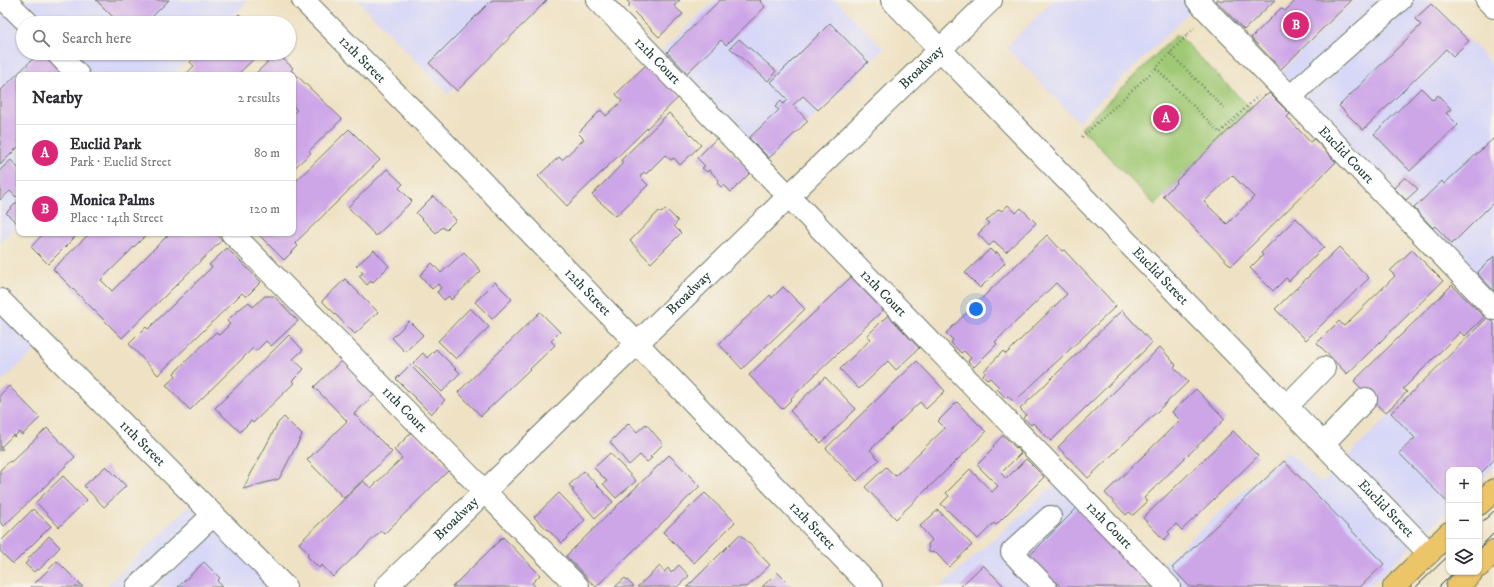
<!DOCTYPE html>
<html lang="en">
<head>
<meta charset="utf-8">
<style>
	:root { --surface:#fff; --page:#f7f7f7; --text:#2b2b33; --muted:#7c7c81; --line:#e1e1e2; --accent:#db2777 }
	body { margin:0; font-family:"IM FELL DW Pica",serif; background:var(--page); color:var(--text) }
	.controls { position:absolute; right:12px; bottom:12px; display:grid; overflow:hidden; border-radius:8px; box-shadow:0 1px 3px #0004 }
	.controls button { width:36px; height:36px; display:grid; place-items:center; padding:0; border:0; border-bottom:1px solid var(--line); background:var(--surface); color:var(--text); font:20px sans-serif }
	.you { position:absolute; left:976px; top:309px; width:14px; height:14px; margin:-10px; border:3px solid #fff; border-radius:50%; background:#1a73e8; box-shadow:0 0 0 6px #1a73e833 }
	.badge { display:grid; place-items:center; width:26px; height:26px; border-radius:50%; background:var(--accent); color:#fff; font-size:13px; font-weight:700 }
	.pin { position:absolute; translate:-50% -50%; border:2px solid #fff; box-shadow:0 1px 4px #0006 }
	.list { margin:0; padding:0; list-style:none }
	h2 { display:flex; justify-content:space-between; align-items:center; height:52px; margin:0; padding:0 16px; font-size:17px }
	h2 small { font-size:13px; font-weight:400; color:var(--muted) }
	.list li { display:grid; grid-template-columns:26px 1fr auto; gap:12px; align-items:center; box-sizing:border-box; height:56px; padding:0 16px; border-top:1px solid var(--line) }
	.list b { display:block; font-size:15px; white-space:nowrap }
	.list p { margin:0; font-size:13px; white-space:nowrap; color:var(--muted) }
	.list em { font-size:13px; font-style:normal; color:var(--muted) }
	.icon { flex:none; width:22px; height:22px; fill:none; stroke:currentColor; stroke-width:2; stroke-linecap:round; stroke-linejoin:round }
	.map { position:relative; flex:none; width:1494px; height:587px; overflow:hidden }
	.search { position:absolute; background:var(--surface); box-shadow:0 1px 3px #0004; left:16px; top:16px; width:280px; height:44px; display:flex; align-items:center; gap:10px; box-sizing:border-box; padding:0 14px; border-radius:22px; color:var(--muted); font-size:15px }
	.panel { position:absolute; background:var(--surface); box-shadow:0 1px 3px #0004; left:16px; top:72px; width:280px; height:164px; border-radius:8px }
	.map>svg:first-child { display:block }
	.built { fill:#d7d7f8 }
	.green { fill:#a0c974; stroke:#608354 }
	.building { fill:#cda6e8; fill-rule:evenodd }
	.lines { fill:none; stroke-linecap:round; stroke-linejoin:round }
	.minor-casing { stroke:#687766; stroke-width:24 }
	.major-casing { stroke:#687766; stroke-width:24 }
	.path { stroke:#687766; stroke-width:2.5; stroke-dasharray:1 3; stroke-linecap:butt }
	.minor { stroke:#fff; stroke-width:22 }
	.major { stroke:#edc569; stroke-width:22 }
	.tram { stroke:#1f3d34; stroke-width:1 }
	.labels { text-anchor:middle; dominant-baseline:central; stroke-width:3.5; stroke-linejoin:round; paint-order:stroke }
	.street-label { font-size:14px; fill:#1f3d34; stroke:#f7f3e8 }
</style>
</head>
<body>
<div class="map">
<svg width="1494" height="587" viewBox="0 0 1494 587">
	<rect width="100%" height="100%" fill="#f7f3e8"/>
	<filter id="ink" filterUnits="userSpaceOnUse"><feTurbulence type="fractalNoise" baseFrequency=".025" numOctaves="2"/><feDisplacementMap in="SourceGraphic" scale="8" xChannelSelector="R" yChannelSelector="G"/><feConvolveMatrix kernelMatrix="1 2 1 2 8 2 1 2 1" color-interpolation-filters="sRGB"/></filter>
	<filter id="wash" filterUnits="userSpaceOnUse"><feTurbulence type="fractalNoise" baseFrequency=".012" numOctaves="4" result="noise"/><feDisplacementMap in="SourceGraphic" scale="16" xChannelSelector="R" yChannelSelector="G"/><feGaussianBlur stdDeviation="0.9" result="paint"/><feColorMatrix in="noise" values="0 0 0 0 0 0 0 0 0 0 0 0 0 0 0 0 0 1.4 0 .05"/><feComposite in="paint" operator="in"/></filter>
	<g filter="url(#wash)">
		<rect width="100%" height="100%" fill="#efe2c4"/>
		<g class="built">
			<path d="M14 0H246L247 2 226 23H23V53H195L172 75H19V224L0 243V14Z"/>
			<path d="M357 0H546L448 94Z"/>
			<path d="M715 0H836L884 49 768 161 661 51Z"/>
			<path d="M1053 0H1202L1078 122 1006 47Z"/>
			<path d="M1354 0H1430L1494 66V296L1278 74Z"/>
			<path d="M0 300 43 343 0 383Z"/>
			<path d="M1489 315 1494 319V467L1479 481V470H1449V510L1368 587H940L1056 483 1150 575 1288 451 1321 483Z"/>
			<path d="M196 498 285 587H106Z"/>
		</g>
		<path class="green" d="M1177 34 1251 109 1176 181 1177 182 1155 205 1081 128Z"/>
		<g id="blocks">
			<g class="building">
				<path d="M96 0H169L146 23H119Z"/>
				<path d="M492 0H547L457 91 429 63Z"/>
				<path d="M628 0H680L674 6 683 14 659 37 628 6 630 4 627 1Z"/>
				<path d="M720 0H761L760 1 765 7 726 45 721 40 687 73 667 52Z"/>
				<path d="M1215 0H1275L1244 30Z"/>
				<path d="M1296 0H1352L1281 69 1251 38 1281 8 1285 11Z"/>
				<path d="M1431 4 1469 41 1453 56 1446 49 1363 130 1339 106 1421 25 1415 19Z"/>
				<path d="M239 14 248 23H230Z"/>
				<path d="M830 23 868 62 818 110 803 96 793 105 808 121 769 158 749 138 779 110 775 107 781 101 783 104 788 100 771 82Z"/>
				<path d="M739 39 776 71 768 81 730 48Z"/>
				<path d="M39 53H45L67 75H19V146L0 165V91Z"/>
				<path d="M199 53H260L237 75H185L194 66 190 62Z"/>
				<path d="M277 53 293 68 291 70 342 119 309 151 311 153 293 169V114L297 110 293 106V75H254Z"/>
				<path d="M648 63 680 96 567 206 538 176 559 157 562 160 584 139 578 133 601 110 606 116 622 101 616 94Z"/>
				<path d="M1421 88 1433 100 1438 95 1451 109 1446 113 1458 125 1410 171 1374 134Z"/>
				<path d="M1269 93 1290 114 1287 117 1310 142 1314 139 1336 162 1231 266 1163 196 1177 182 1176 181 1265 95 1266 96ZM1232 175 1254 197 1227 224 1204 202Z"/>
				<path d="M669 113 701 145 680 165 674 158 671 160 665 155 646 174 644 172 640 177 648 185 616 216 592 195 623 163 621 160Z"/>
				<path d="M349 129 380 160 295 243 298 246 284 260 257 233H293V184Z"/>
				<path d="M717 138 751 172 731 192 724 185 721 187 717 183 719 180 709 170 707 172 702 168 705 166 697 158Z"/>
				<path d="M1494 138V202L1452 244 1435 226 1433 228 1414 208 1442 181 1444 184Z"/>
				<path d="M11 160 19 169V194L16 197 10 191 0 200V170Z"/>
				<path d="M387 169 403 184 399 188 412 201 376 236 348 207Z"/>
				<path d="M1405 177 1418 189 1406 200 1394 188Z"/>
				<path d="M433 196 456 220 446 230 442 227 436 233 416 213Z"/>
				<path d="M19 200V223L18 224 6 213Z"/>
				<path d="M1008 205 1016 213 1021 208 1036 223 1006 252 994 241 989 246 978 234 989 223 986 221 999 209 1002 211Z"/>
				<path d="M666 209 678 221 674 226 681 233 651 263 630 241 659 211 661 213Z"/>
				<path d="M1296 218 1324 247 1289 281 1286 278 1273 291 1250 268 1263 255 1261 253Z"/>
				<path d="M44 233H79L48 264 31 247Z"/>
				<path d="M90 233H148L101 280 112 291 170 233H215L222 240 122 338 53 269Z"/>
				<path d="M1047 235 1062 251 1064 250 1116 306 1014 402 1008 396 1006 398 997 389 999 387 990 378 988 380 983 375 985 372 984 371 1003 351 1006 354 1067 294 1056 283 995 342 997 344 974 367 968 361 971 358 964 351 961 353 951 343 953 340 946 333Z"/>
				<path d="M1339 247 1369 278 1306 340 1275 309Z"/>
				<path d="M227 248 261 282 246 297 242 293 158 375 129 344 146 327 148 329 212 267 209 265Z"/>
				<path d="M990 249 995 254 997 252 1005 263 980 288 965 273Z"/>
				<path d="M374 250 389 266 372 283 371 281 367 285 359 276 363 273 356 266Z"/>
				<path d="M1412 250 1443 281 1347 374 1317 343 1339 321 1344 326 1395 276 1390 271Z"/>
				<path d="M464 252 481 271 451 300 449 296 444 300 437 292 441 288 438 284 432 289 420 275 432 263 441 273Z"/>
				<path d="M1494 256V291L1477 273Z"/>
				<path d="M851 277 883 310 791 398 792 399 782 409 749 375Z"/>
				<path d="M345 279 378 312 355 334 322 301Z"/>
				<path d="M495 282 512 299 492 319 475 302Z"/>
				<path d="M1452 285 1484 317 1465 336 1460 332 1403 389 1407 392 1385 413 1354 381Z"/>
				<path d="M783 287 805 309 742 369 719 344 770 295 772 298Z"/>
				<path d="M265 296H274L298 321 271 346 266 341 256 351 253 348 190 410 166 385 176 376 174 373 216 332 219 335 230 324 227 321 237 311 249 302 253 307Z"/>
				<path d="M470 308 489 327 456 359 438 341Z"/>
				<path d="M1122 310 1152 343 1051 441 1033 423 1031 425 1023 418 1026 415 1020 409Z"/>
				<path d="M540 312 560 332 551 341 555 345 481 416 458 392Z"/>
				<path d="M888 315 919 348 896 370 888 361 859 389 840 369 871 339 867 336Z"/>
				<path d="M1488 317 1494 323V460L1479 475V470H1449V504L1399 453 1415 438 1391 413Z"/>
				<path d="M409 321 423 335 405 352 392 338Z"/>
				<path d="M289 335 303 350 293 359 304 369 292 381 294 383 253 423 251 421 240 432 215 408Z"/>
				<path d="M1160 347 1176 365 1174 367 1188 382 1088 478 1058 447Z"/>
				<path d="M436 349 460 373 442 392 413 363 423 353 427 358Z"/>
				<path d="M342 360 375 394 354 414 392 452 344 498 307 460 347 421 314 387Z"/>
				<path d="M917 361 945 391 926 409 920 402 870 450 879 460 857 481 826 448Z"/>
				<path d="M410 365 445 400 431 414 396 379Z"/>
				<path d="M825 377 856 409 821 443 790 411Z"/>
				<path d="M9 386 40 418 22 435 19 432 14 437 13 435 1 447 3 449 0 451V395Z"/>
				<path d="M1196 389 1225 419 1144 498 1147 502 1133 515 1129 512 1126 515 1105 493 1180 420 1172 412Z"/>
				<path d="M957 402 986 432 896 519 865 487 886 467 895 476 945 428 938 421Z"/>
				<path d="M284 417 302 435 279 479 243 489 278 423Z"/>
				<path d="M629 423 637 432 646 424 663 444 650 457 652 458 647 462 640 455 629 465 610 442Z"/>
				<path d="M47 428 75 457 4 526 0 522V470L10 461 11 462Z"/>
				<path d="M1233 431 1258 456 1182 530 1176 524 1168 532 1170 534 1164 540 1143 518Z"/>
				<path d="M412 432 450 469 384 534 381 531 333 577 322 565 319 568 307 556 309 554 299 543 363 481 371 488 402 458 394 450Z"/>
				<path d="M1003 435 1021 453 1001 473 1006 479 1026 459 1044 477 996 525 994 523 978 539 941 504 949 496 946 493 970 469 992 492 998 486 977 465 994 448 993 446Z"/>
				<path d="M610 453 636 481 616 498 603 484 607 481 594 468Z"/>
				<path d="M669 455 700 486 596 587 566 556Z"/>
				<path d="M1284 461 1384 564 1360 587H1190L1172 568Z"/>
				<path d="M106 466 126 486 104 507 84 486Z"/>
				<path d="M584 471 613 502 595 518 572 491 574 490 569 485Z"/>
				<path d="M63 476 87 500 59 527 36 502Z"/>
				<path d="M559 493 585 520 562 543 534 517Z"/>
				<path d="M705 493 735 522 694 563 663 532Z"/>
				<path d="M1077 508 1154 587H1061L1046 574 1029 556Z"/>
				<path d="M33 509 51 526 13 564 0 551V542Z"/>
				<path d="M938 510 972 545 949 567 936 553 929 552 928 544 932 540 920 526Z"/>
				<path d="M740 534 770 565 747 587H687Z"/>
				<path d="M49 536 60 547 39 570 37 569 34 572 25 564 28 561 27 560Z"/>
				<path d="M503 537 540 575 532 583 536 587H452Z"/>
				<path d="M57 561 83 587H31Z"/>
				<path d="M204 562 220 578 217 581 223 587H178Z"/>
				<path d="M679 565 689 576 677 587H637L660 566 664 572 668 568 671 573Z"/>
				<path d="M983 565 1005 587H960Z"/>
				<path d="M777 572 792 587H762Z"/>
				<path d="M625 578 634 587H615Z"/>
			</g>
		</g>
	</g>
	<g filter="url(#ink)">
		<use href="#blocks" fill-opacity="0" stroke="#687766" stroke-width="1"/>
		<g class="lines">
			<defs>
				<g id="minor">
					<path d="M5 0 28 23"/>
					<path id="s1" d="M303 0 432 130 871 587"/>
					<path id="s2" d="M598 0 1169 587"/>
					<path id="s3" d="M892 0 1429 553"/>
					<path id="s4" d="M1197 0 1494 309"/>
					<path d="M1487 0 1494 7"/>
					<path d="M57 53 78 75"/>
					<path d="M1291 97 1303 85 1400 0"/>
					<path id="s5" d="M232 233 578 587"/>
					<path id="s6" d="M0 300 285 587"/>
					<path d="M1287 406 1324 368"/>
					<path d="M1323 444 1366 399"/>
					<path d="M137 587 213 515"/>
					<path id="s7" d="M386 587 991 0"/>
					<path d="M1045 587 1012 552 1050 517"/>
				</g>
				<g id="major">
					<path d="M1479 504 1494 490"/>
					<path d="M1479 566 1494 551"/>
					<path d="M1394 587 1449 533"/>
					<path d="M1457 587 1472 572"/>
				</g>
			</defs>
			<use href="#minor" class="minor-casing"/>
			<use href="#major" class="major-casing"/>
			<g class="path">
				<path d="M1170 53 1226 110"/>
				<path d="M1156 68 1220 133 1258 96"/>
				<path d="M1082 137 1156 68 1194 28"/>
			</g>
			<use href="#minor" class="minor"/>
			<use href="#major" class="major"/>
			<g class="tram">
				<path d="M1479 525 1494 511"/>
				<path d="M1479 548 1494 533"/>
				<path d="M1416 587 1449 555"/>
				<path d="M1439 587 1454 572"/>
			</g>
		</g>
	</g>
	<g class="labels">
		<g class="street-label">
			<text stroke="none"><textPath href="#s1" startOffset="84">12th Street</textPath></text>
			<text stroke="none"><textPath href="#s2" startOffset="85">12th Court</textPath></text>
			<text stroke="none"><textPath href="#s7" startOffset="746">Broadway</textPath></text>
			<text stroke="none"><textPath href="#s4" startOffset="215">Euclid Court</textPath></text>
			<text stroke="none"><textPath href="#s3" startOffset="385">Euclid Street</textPath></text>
			<text stroke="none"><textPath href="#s1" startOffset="408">12th Street</textPath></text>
			<text stroke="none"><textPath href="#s2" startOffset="409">12th Court</textPath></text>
			<text stroke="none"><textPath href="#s7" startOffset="422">Broadway</textPath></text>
			<text stroke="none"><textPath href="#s5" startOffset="247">11th Court</textPath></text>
			<text stroke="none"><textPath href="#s6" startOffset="202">11th Street</textPath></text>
			<text stroke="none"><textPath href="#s3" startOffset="709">Euclid Street</textPath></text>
			<text stroke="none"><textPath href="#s7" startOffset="98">Broadway</textPath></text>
			<text stroke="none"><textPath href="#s1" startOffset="732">12th Street</textPath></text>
			<text stroke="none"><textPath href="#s2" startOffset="733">12th Court</textPath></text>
		</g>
	</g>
</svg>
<div class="controls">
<button>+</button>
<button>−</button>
<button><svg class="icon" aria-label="layers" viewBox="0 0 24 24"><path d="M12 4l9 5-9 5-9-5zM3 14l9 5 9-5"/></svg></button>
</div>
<div class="you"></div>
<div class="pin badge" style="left:1166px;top:118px">A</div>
<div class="pin badge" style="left:1296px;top:25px">B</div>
<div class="search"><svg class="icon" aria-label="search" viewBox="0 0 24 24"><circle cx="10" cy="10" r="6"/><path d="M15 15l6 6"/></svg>Search here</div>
<section class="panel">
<h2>Nearby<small>2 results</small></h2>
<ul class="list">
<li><span class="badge">A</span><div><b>Euclid Park</b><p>Park · Euclid Street</p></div><em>80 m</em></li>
<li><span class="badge">B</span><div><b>Monica Palms</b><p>Place · 14th Street</p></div><em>120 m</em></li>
</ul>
</section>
</div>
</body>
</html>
